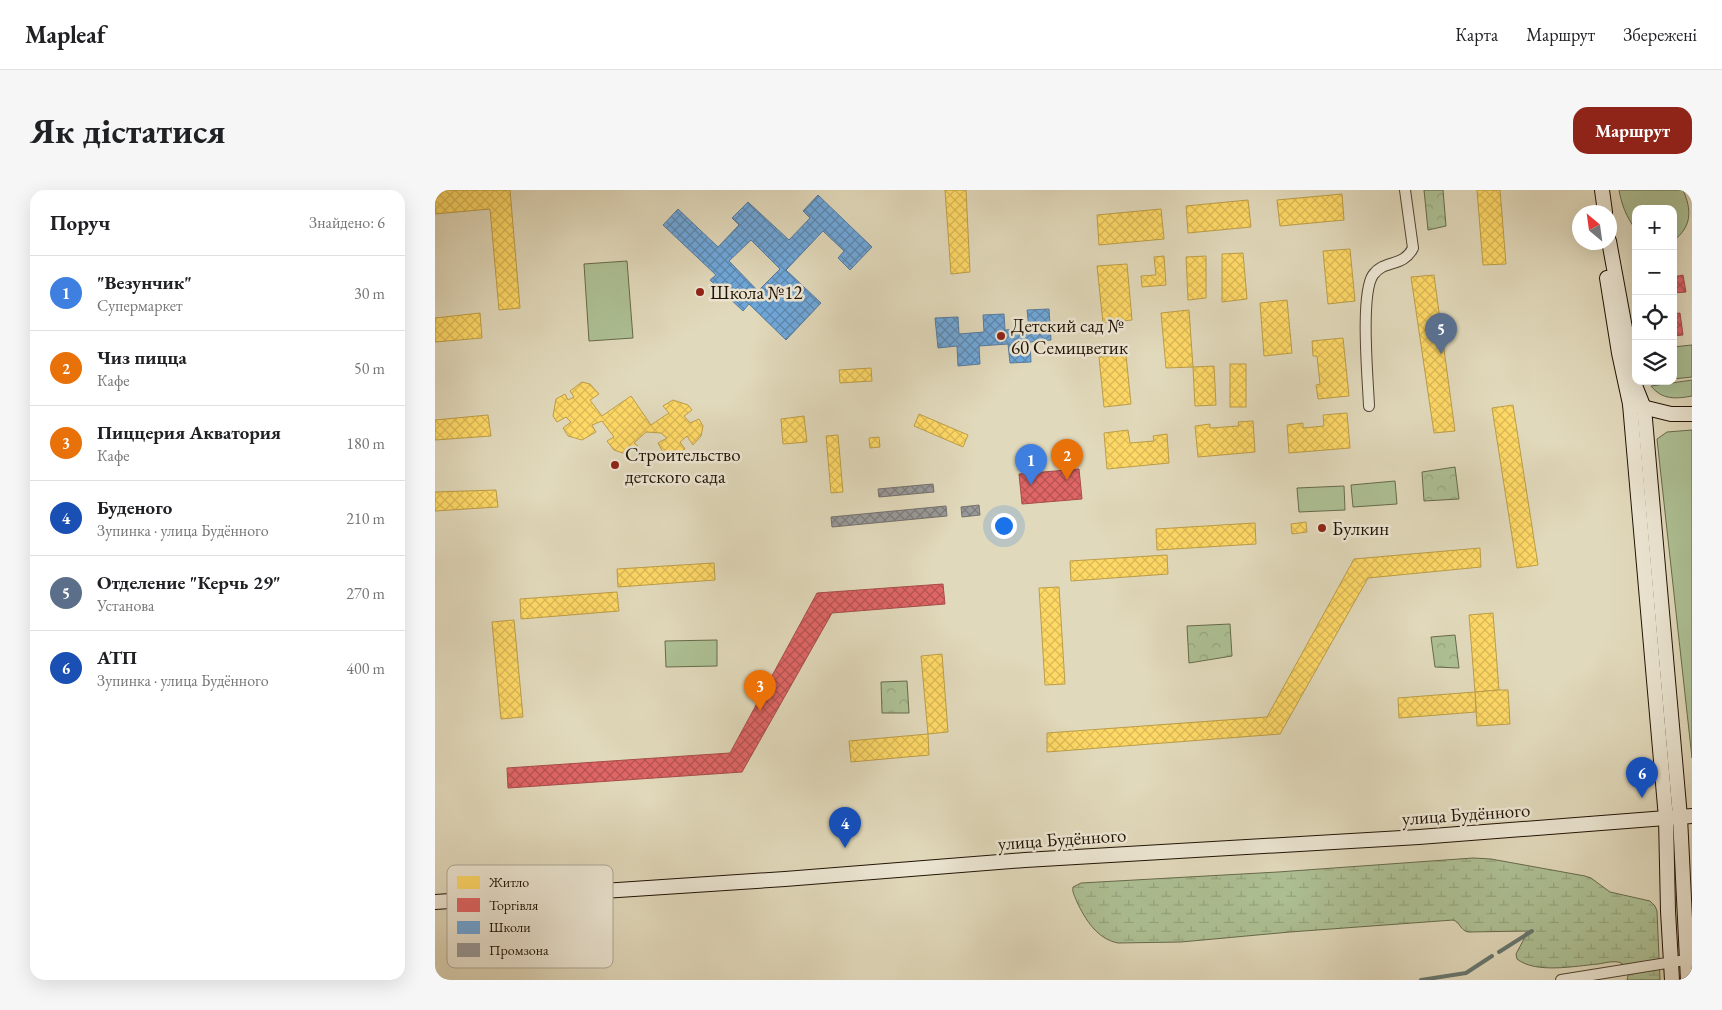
<!DOCTYPE html>
<html lang="uk">
<head>
<meta charset="utf-8">
<style>
	:root { --surface:#fff; --page:#f6f6f6; --text:#202124; --muted:#757577; --line:#e0e0e0; --accent:#8f2418 }
	body { margin:0; font-family:"EB Garamond",serif; background:var(--page); color:var(--text) }
	.controls { position:absolute; right:15px; top:15px; display:grid; overflow:hidden; border-radius:10px; box-shadow:0 5px 20px #0002 }
	.controls button { width:45px; height:45px; display:grid; place-items:center; padding:0; border:0; border-bottom:1px solid var(--line); background:var(--surface); color:var(--text); font:25px sans-serif }
	.compass { position:absolute; left:1137px; top:15px; width:45px; height:45px; border-radius:50%; background:var(--surface); box-shadow:0 5px 20px #0002; rotate:331deg }
	.you { position:absolute; left:568px; top:335px; width:18px; height:18px; margin:-12px; border:4px solid #fff; border-radius:50%; background:#1a73e8; box-shadow:0 0 0 8px #1a73e833 }
	.badge { display:grid; place-items:center; width:32px; height:32px; border-radius:50%; background:var(--accent); color:#fff; font-size:16px; font-weight:700 }
	.pin { position:absolute; translate:-50% -41px; filter:drop-shadow(0 1px 2px #0008) }
	.pin::after { content:''; position:absolute; top:26px; width:18px; height:15px; background:inherit; clip-path:polygon(0 0,100% 0,50% 100%) }
	.list { margin:0; padding:0; list-style:none }
	h2 { display:flex; justify-content:space-between; align-items:center; height:65px; margin:0; padding:0 20px; font-size:21px }
	h2 small { font-size:16px; font-weight:400; color:var(--muted) }
	.list li { display:grid; grid-template-columns:32px 1fr auto; gap:15px; align-items:center; box-sizing:border-box; height:75px; padding:0 20px; border-top:1px solid var(--line) }
	.list b { display:block; font-size:19px; white-space:nowrap }
	.list p { margin:0; font-size:16px; white-space:nowrap; color:var(--muted) }
	.list em { font-size:16px; font-style:normal; color:var(--muted) }
	.icon { flex:none; width:28px; height:28px; fill:none; stroke:currentColor; stroke-width:2; stroke-linecap:round; stroke-linejoin:round }
	.map { position:relative; flex:none; width:1257px; height:790px; overflow:hidden; border-radius:15px }
	header { display:flex; align-items:center; gap:30px; box-sizing:border-box; height:70px; padding:0 25px; background:var(--surface); border-bottom:1px solid var(--line) }
	header strong { font-size:24px }
	nav { display:flex; gap:28px; margin-inline-start:auto; font-size:18px }
	.intro { display:flex; align-items:center; justify-content:space-between; box-sizing:border-box; height:120px; padding:0 30px }
	h1 { margin:0; font-size:35px }
	.button { padding:12px 22px; border-radius:15px; background:var(--accent); color:#fff; font-size:18px; font-weight:700 }
	main { display:flex; gap:30px; padding:0 30px }
	aside { flex:1; background:var(--surface); border-radius:15px; box-shadow:0 5px 20px #0002 }
	.map>svg:first-child { display:block }
	.grass { fill:#adc094; stroke:#676a4c }
	.forest { fill:url(#forest-crowns); stroke:#676a4c }
	.wetland { fill:url(#wetland-marsh); stroke:#676a4c }
	.homes { fill:url(#homes-cross-hatch); stroke:#bc9e49 }
	.shops { fill:url(#shops-cross-hatch); stroke:#a74d49 }
	.schools { fill:url(#schools-cross-hatch); stroke:#587b9c; fill-rule:evenodd }
	.industry { fill:url(#industry-cross-hatch); stroke:#75716d }
	.lines { fill:none; stroke-linecap:round; stroke-linejoin:round }
	.stream { stroke:#67776f; stroke-width:4 }
	.minor-casing { stroke:#514432; stroke-width:12 }
	.secondary-casing { stroke:#211305; stroke-width:16 }
	.minor { stroke:#ece6d3; stroke-width:10 }
	.secondary { stroke:#ece6d3; stroke-width:14 }
	.poi-dot { fill:#8f2418; stroke:#ece6d3; stroke-width:2 }
	.labels { text-anchor:middle; dominant-baseline:central; stroke-width:5; stroke-linejoin:round; paint-order:stroke }
	.poi-label { font-size:19px; fill:#211305; stroke:#ece6d3; text-anchor:start }
	.street-label { font-size:19px; fill:#211305; stroke:#ece6d3 }
	.key { fill:#ece6d3; stroke:#afa795; stroke-width:1 }
	.key-label { font-size:14px; fill:#211305 }
</style>
</head>
<body>
<header>
<strong>Mapleaf</strong>
<nav><a>Карта</a><a>Маршрут</a><a>Збережені</a></nav>
</header>
<div class="intro"><h1>Як дістатися</h1><a class="button">Маршрут</a></div>
<main>
<aside>
<h2>Поруч<small>Знайдено: 6</small></h2>
<ul class="list">
<li><span class="badge" style="background:#3f7fe0">1</span><div><b>&quot;Везунчик&quot;</b><p>Супермаркет</p></div><em>30 m</em></li>
<li><span class="badge" style="background:#e8710a">2</span><div><b>Чиз пицца</b><p>Кафе</p></div><em>50 m</em></li>
<li><span class="badge" style="background:#e8710a">3</span><div><b>Пиццерия Акватория</b><p>Кафе</p></div><em>180 m</em></li>
<li><span class="badge" style="background:#1a4fb4">4</span><div><b>Буденого</b><p>Зупинка · улица Будённого</p></div><em>210 m</em></li>
<li><span class="badge" style="background:#5c6f8a">5</span><div><b>Отделение &quot;Керчь 29&quot;</b><p>Установа</p></div><em>270 m</em></li>
<li><span class="badge" style="background:#1a4fb4">6</span><div><b>АТП</b><p>Зупинка · улица Будённого</p></div><em>400 m</em></li>
</ul>
</aside>
<div class="map">
<svg width="1257" height="790" viewBox="0 0 1257 790">
	<defs>
		<pattern id="forest-crowns" width="20" height="18" patternUnits="userSpaceOnUse" patternTransform="scale(1.25)"><rect width="20" height="18" fill="#adc094"/><path d="M2 6a3 3 0 1 1 6 0M12 15a3 3 0 1 1 6 0" fill="none" stroke="#95a47e"/></pattern>
		<pattern id="wetland-marsh" width="20" height="14" patternUnits="userSpaceOnUse" patternTransform="scale(1.25)"><rect width="20" height="14" fill="#adc094"/><path d="M1 5h8M5 5V1M11 12h8M15 12V8" fill="none" stroke="#95a47e"/></pattern>
		<pattern id="homes-cross-hatch" width="8" height="8" patternUnits="userSpaceOnUse" patternTransform="scale(1.25)"><rect width="8" height="8" fill="#ffd966"/><path d="M0 0l8 8M0 8l8-8" fill="none" stroke="#dab957"/></pattern>
		<pattern id="shops-cross-hatch" width="8" height="8" patternUnits="userSpaceOnUse" patternTransform="scale(1.25)"><rect width="8" height="8" fill="#e06666"/><path d="M0 0l8 8M0 8l8-8" fill="none" stroke="#b55352"/></pattern>
		<pattern id="schools-cross-hatch" width="8" height="8" patternUnits="userSpaceOnUse" patternTransform="scale(1.25)"><rect width="8" height="8" fill="#6fa8dc"/><path d="M0 0l8 8M0 8l8-8" fill="none" stroke="#5b88b0"/></pattern>
		<pattern id="industry-cross-hatch" width="8" height="8" patternUnits="userSpaceOnUse" patternTransform="scale(1.25)"><rect width="8" height="8" fill="#999"/><path d="M0 0l8 8M0 8l8-8" fill="none" stroke="#7c7c7b"/></pattern>
	</defs>
	<rect width="100%" height="100%" fill="#e1d9bb"/>
	<filter id="stains"><feTurbulence type="fractalNoise" baseFrequency=".004" numOctaves="4"/><feColorMatrix values="0 0 0 0 .2 0 0 0 0 .09 0 0 0 0 .02 0 0 0 .5 -.17"/></filter>
	<radialGradient id="worn" r=".72"><stop offset=".6" stop-color="#630" stop-opacity="0"/><stop offset="1" stop-color="#630" stop-opacity=".3"/></radialGradient>
	<g class="grass">
		<path d="M1184 0H1248C1257 20 1257 37 1238 51V19H1201V40C1191 26 1187 16 1184 0Z"/>
		<path d="M192 71 198 148 154 151 149 74Z"/>
		<path d="M1257 155V187L1238 189V157Z"/>
		<path d="M1257 190V206C1241 209 1227 210 1216 196Z"/>
		<path d="M1257 240V568L1222 249 1232 242Z"/>
		<path d="M960 291 962 314 918 317 916 295Z"/>
		<path d="M909 296 910 320 864 322 862 298Z"/>
		<path d="M282 450V476L231 477 230 451Z"/>
	</g>
	<g class="forest">
		<path d="M989 0H1008L1011 36 993 40Z"/>
		<path d="M1020 277 1024 309 989 311 987 282Z"/>
		<path d="M795 434 797 466 754 473 752 436Z"/>
		<path d="M1020 445 1024 478 1000 477 996 447Z"/>
		<path d="M472 491 474 523H447L446 492Z"/>
	</g>
	<path class="wetland" d="M1038 668 1056 669 1150 686 1156 688 1175 702 1215 711 1220 716 1222 721 1225 790H1192L1194 782C1192 779 1190 775 1186 773 1180 770 1170 773 1163 774 1140 776 1101 784 1082 769L1081 764 1090 747V743L1095 741 1033 742C1025 740 1025 732 1018 730L855 742 746 752 683 753C662 749 650 729 642 712 640 706 637 703 638 697L646 693 843 682Z"/>
	<g class="homes">
		<path d="M0 0H75L85 118 64 120 55 19 0 24Z"/>
		<path d="M510 0H531L535 82 516 84Z"/>
		<path d="M1042 0H1065L1071 74 1048 75Z"/>
		<path d="M907 4 909 30 845 36 842 10Z"/>
		<path d="M813 10 816 37 753 43 751 16Z"/>
		<path d="M726 19 729 49 664 55 662 25Z"/>
		<path d="M915 59 920 111 893 114 888 61Z"/>
		<path d="M808 63 812 109 787 112V64Z"/>
		<path d="M729 66 731 95 707 97 706 86 721 85 719 67Z"/>
		<path d="M771 66V108L753 110 751 67Z"/>
		<path d="M692 74 697 130 668 133 662 76Z"/>
		<path d="M999 85 1020 241 999 243 976 87Z"/>
		<path d="M852 110 857 163 829 166 825 113Z"/>
		<path d="M754 120 758 177 731 178 726 123Z"/>
		<path d="M45 123 47 148 0 152V128Z"/>
		<path d="M908 148 914 206 883 209 881 195 885 194 882 166H878L877 151Z"/>
		<path d="M691 165 696 214 669 217 664 167Z"/>
		<rect x="795" y="174" width="16" height="43"/>
		<path d="M779 176 781 215 760 216 758 177Z"/>
		<path d="M436 178 437 191 405 193 404 180Z"/>
		<path d="M147 192 155 194 164 204 155 210 167 226 196 206 216 235 234 223 228 216 238 210 253 215 257 220 249 226 255 233 264 229 268 236 266 246 258 255 252 246 245 252 250 259 240 266 228 262 223 253 232 248 226 243 211 242 199 253 203 256 191 264 179 260 172 251 179 247 167 231 157 235 161 242 147 250 133 246 128 238 136 232 131 227 122 232 118 226 121 209 130 204 133 210 139 207 135 201Z"/>
		<path d="M1078 215 1103 375 1082 378 1057 218Z"/>
		<path d="M912 223 915 258 854 263 852 235 868 233V238L889 236 888 225Z"/>
		<path d="M484 224 533 245 528 257 479 236Z"/>
		<path d="M53 225 56 246 0 250V230Z"/>
		<path d="M369 226 372 252 348 254 346 229Z"/>
		<path d="M818 231 820 262 763 267 760 236 775 234V238L804 236 803 232Z"/>
		<path d="M693 240 695 253 719 251 718 246 732 244 734 273 672 279 669 243Z"/>
		<path d="M403 245 408 302 396 303 391 246Z"/>
		<path d="M444 247 445 257 435 258 434 248Z"/>
		<path d="M61 300 63 317 0 321V302Z"/>
		<path d="M871 332 872 342 857 344 856 334Z"/>
		<path d="M820 333 821 354 722 360 721 339Z"/>
		<path d="M1045 358 1046 377 933 388 845 544 612 562V543L832 527 919 369Z"/>
		<path d="M732 365 733 384 636 391 635 371Z"/>
		<path d="M279 373 280 390 183 397 182 379Z"/>
		<path d="M624 397 630 494 610 495 604 398Z"/>
		<path d="M182 402 184 421 86 429 85 409Z"/>
		<path d="M1058 423 1064 500 1040 502 1034 425Z"/>
		<path d="M79 430 88 527 66 529 57 432Z"/>
		<path d="M507 464 513 542 493 544 486 466Z"/>
		<path d="M1064 500H1073L1075 534 1042 536 1040 502Z"/>
		<path d="M1040 502 1041 522 964 528 963 508Z"/>
		<path d="M493 544 494 565 416 572 414 551Z"/>
	</g>
	<g class="shops">
		<path d="M1248 85 1251 102 1238 103V87Z"/>
		<path d="M1245 123 1248 145 1238 146V124Z"/>
		<path d="M644 279 647 309 587 314 584 284Z"/>
		<path d="M508 394 510 414 397 423 307 582 73 598 72 578 295 563 382 403Z"/>
	</g>
	<g class="schools">
		<path d="M383 5 437 57 415 80 403 68 409 61 388 41 351 80 386 113 351 150 314 114 308 121 275 90 281 85 228 35 243 19 283 57 304 35 297 28 313 12 354 50 375 28 368 21ZM316 50 345 79 323 101 294 71Z"/>
		<path d="M614 119 616 150 595 152 596 172 575 173 573 154 544 156 545 174 523 176 522 156 503 158 500 128 523 127 524 144 549 142 548 125 569 124 570 140 594 138 592 120Z"/>
	</g>
	<g class="industry">
		<path d="M498 294 499 302 444 307 443 299Z"/>
		<path d="M544 315 545 325 527 327 526 317Z"/>
		<path d="M511 316 512 326 397 337 396 327Z"/>
	</g>
	<g class="lines">
		<g class="stream">
			<path d="M1064 762 1097 741"/>
			<path d="M986 790 1031 783 1057 766"/>
		</g>
		<defs>
			<g id="minor">
				<path d="M934 216C933 190 925 104 938 85 949 69 968 78 978 58L970 0"/>
				<path d="M1126 790 1257 769"/>
			</g>
			<g id="secondary">
				<path d="M1167 0 1170 22"/>
				<path d="M1174 51 1201 198 1209 218 1245 627 1253 790"/>
				<path d="M1172 88 1184 163 1195 214 1236 224H1257"/>
				<path d="M1195 214 1231 628 1233 721 1237 790"/>
				<path d="M0 712 350 689 590 670 984 647 1257 626"/>
			</g>
		</defs>
		<use href="#minor" class="minor-casing"/>
		<use href="#secondary" class="secondary-casing"/>
		<use href="#minor" class="minor"/>
		<use href="#secondary" class="secondary"/>
	</g>
	<g class="poi-dot">
		<circle cx="265" cy="102" r="5"/>
		<circle cx="566" cy="146" r="5"/>
		<circle cx="180" cy="275" r="5"/>
		<circle cx="887" cy="338" r="5"/>
	</g>
	<g class="labels">
		<g class="poi-label">
			<text x="275" y="102">Школа №12</text>
			<text x="576" y="135">Детский сад №<tspan x="576" dy="22">60 Семицветик</tspan></text>
			<text x="190" y="264">Строительство<tspan x="190" dy="22">детского сада</tspan></text>
			<text x="897" y="338">Булкин</text>
		</g>
		<g class="street-label">
			<text transform="translate(1031 624) rotate(-4)">улица Будённого</text>
			<text transform="translate(627 649) rotate(-4)">улица Будённого</text>
		</g>
	</g>
	<rect x="12" y="675" width="166" height="103" rx="8" class="key"/>
	<rect x="22" y="686" width="23" height="13" fill="#ffd966"/>
	<rect x="22" y="708" width="23" height="14" fill="#e06666"/>
	<rect x="22" y="731" width="23" height="13" fill="#6fa8dc"/>
	<rect x="22" y="753" width="23" height="14" fill="#999"/>
	<g class="key-label">
		<text x="54" y="697">Житло</text>
		<text x="54" y="720">Торгівля</text>
		<text x="54" y="742">Школи</text>
		<text x="54" y="765">Промзона</text>
	</g>
	<rect width="100%" height="100%" filter="url(#stains)"/>
	<rect width="100%" height="100%" fill="url(#worn)"/>
</svg>
<div class="controls">
<button>+</button>
<button>−</button>
<button><svg class="icon" aria-label="locate" viewBox="0 0 24 24"><circle cx="12" cy="12" r="6"/><path d="M12 2v4M12 18v4M2 12h4M18 12h4"/></svg></button>
<button><svg class="icon" aria-label="layers" viewBox="0 0 24 24"><path d="M12 4l9 5-9 5-9-5zM3 14l9 5 9-5"/></svg></button>
</div>
<svg class="compass" viewBox="-18 -18 36 36"><path d="M0-13l5 13h-10z" fill="#e53935"/><path d="M0 13l5-13h-10z" fill="#757577"/></svg>
<div class="you"></div>
<div class="pin badge" style="left:596px;top:295px;background:#3f7fe0">1</div>
<div class="pin badge" style="left:632px;top:290px;background:#e8710a">2</div>
<div class="pin badge" style="left:325px;top:521px;background:#e8710a">3</div>
<div class="pin badge" style="left:410px;top:658px;background:#1a4fb4">4</div>
<div class="pin badge" style="left:1006px;top:164px;background:#5c6f8a">5</div>
<div class="pin badge" style="left:1207px;top:608px;background:#1a4fb4">6</div>
</div>
</main>
</body>
</html>
